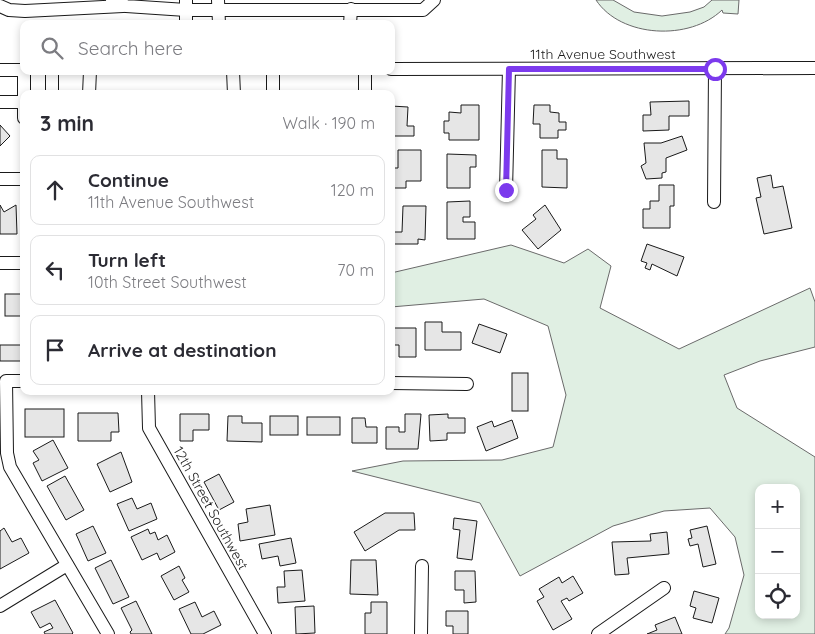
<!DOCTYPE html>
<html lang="en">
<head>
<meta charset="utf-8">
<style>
	:root { --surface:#fff; --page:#f7f7f7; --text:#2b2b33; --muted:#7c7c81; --line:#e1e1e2 }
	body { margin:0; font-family:Quicksand,sans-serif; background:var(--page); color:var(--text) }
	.controls { position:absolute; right:15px; bottom:15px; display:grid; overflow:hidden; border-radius:10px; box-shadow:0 2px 8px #0003 }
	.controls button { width:45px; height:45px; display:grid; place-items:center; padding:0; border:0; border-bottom:1px solid var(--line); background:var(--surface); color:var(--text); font:25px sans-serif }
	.stop { position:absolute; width:15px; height:15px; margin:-11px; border:4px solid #7c3aed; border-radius:50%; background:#fff }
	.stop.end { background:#7c3aed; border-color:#fff; box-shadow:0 1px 5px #0008 }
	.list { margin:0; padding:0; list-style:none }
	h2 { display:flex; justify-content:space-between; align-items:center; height:65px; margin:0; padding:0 20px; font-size:21px }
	h2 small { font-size:16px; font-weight:400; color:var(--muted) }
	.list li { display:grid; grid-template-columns:32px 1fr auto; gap:15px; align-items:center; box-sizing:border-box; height:70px; margin:0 10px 10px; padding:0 10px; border:1px solid var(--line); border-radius:10px }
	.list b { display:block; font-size:19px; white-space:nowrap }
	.list p { margin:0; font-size:16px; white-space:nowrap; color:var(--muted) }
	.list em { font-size:16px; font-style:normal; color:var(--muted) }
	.icon { flex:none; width:28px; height:28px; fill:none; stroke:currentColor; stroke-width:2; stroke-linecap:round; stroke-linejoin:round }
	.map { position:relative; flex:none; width:815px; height:634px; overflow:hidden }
	.search { position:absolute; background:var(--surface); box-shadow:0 2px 8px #0003; left:20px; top:20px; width:375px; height:55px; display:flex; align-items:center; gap:12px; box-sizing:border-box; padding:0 18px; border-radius:10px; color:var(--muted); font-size:19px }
	.panel { position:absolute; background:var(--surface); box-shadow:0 2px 8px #0003; left:20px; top:90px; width:375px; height:305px; border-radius:10px }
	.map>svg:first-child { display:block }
	.green { fill:#e0efe3; stroke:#6a6a6a; fill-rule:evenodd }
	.building { fill:#e6e6e6; stroke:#1a1a1a }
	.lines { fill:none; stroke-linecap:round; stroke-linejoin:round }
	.minor-casing { stroke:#1a1a1a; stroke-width:14 }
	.minor { stroke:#fff; stroke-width:12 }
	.route { stroke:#7c3aed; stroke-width:6 }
	.labels { text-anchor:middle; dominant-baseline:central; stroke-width:4; stroke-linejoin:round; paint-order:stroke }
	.street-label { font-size:14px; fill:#1a1a1a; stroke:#fff }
</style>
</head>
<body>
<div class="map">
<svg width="815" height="634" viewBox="0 0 815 634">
	<rect width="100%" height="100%" fill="#fff"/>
	<g class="green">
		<path d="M596 0H613L634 12 662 16 690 12 704 7 712 0H739L738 14 723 13 722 10C690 41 621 38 596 0Z"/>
		<path d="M511 245 564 263 588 249 611 266 600 308 679 349 810 288 815 302V347L760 361 724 375 737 408 815 457V634H725L729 628 744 575 735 537 710 508 664 511 613 526 520 576 480 503 352 471 403 461 502 460 553 447 566 395 548 326 484 299 391 307V273ZM759 488H796V615H759Z"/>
	</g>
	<g class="building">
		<path d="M689 101V116H669V130L643 131V115H651L650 102Z"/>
		<path d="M461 105H479V140H449V133H444V121H449V112L461 113Z"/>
		<path d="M534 105H550V112L559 113V122H566V130H558V138H540V124H533Z"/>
		<path d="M391 106 408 107 407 126H414V136H391Z"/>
		<path d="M0 125 10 136 0 146Z"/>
		<path d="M682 136 687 150 666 158V172L662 173V178L646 179 641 166 646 163 644 143H661Z"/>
		<path d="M398 150H421V181H406V188H391V168H398Z"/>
		<path d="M542 150H557V159H567V188L542 187Z"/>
		<path d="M447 154 476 155V167H470V188H447Z"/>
		<path d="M771 175 773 188 783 186 792 228 764 234 756 198 761 197 757 178Z"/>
		<path d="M659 185H674V206H670V228H643V209H650V201H659Z"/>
		<path d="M470 201V217H463V222H475V239H447V202Z"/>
		<path d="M0 205 4 212 16 205 17 234H0Z"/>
		<path d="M545 205 561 230 538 249 522 230 536 219 533 215Z"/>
		<path d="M403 206H426L425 240 418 239V244H391V232H402Z"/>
		<path d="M647 244 684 257 677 276 652 264 650 270 645 268 647 263 641 261Z"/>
		<rect x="5" y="294" width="19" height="22"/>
		<path d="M425 322H442V332H461V350H425Z"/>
		<path d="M479 324 507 334 500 353 472 343Z"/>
		<path d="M391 328H416V357H399V345H391Z"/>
		<rect x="0" y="345" width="24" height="16"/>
		<rect x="512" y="373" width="16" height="38"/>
		<rect x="25" y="409" width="39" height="28"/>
		<path d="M78 413H118L119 432H111V441H78Z"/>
		<path d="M180 414H209V430H193V441H180Z"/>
		<path d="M405 414H421L418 449H386V427H399V432H405Z"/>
		<path d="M448 414V418H465V433H447V440L430 441 429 415Z"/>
		<path d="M228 416H242V423H262V442L227 441Z"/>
		<rect x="270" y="416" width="28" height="19"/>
		<rect x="307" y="417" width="33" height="18"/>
		<path d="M352 418H365L366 427H377V443H352Z"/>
		<path d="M512 420 518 438 486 451 477 427 492 421 494 427Z"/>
		<path d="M53 440 68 468 42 481 33 463 39 460 33 451Z"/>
		<path d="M121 452 132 482 110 492 97 464Z"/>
		<path d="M219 474 234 502 219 510 204 482Z"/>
		<path d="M65 476 84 510 66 520 47 486Z"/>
		<path d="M132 498 137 509 151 503 157 519 129 531 117 504Z"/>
		<path d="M270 505 275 535 240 541 238 524 248 522 246 509Z"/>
		<path d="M385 513H414L415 530H399L365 551 354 532Z"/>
		<path d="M454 518 477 521 472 560 457 558 460 530 453 529Z"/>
		<path d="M93 526 106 553 88 561 76 534Z"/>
		<path d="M707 526 716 564 703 567 698 544 690 546 688 539 692 538 690 530Z"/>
		<path d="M4 528 12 542 21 538 29 553 0 569V531Z"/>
		<path d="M148 529 150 534 155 532 158 540 167 535 175 552 160 560 157 553 142 560 131 537Z"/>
		<path d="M667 532 669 554 627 558 629 574 615 575 612 542 651 541 650 534Z"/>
		<path d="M291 538 296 563 280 566 278 556 262 559 259 544Z"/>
		<path d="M111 560 129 597 113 604 95 568Z"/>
		<path d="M351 560H376L378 595 350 594Z"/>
		<path d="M179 566 185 578 182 580 189 592 174 600 161 576Z"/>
		<path d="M302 570 305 601 278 603 277 587H285L284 571Z"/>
		<path d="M455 571H475L476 602 464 603V590H455Z"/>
		<path d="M573 576 583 593 569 601 567 598 561 601 572 619 553 630 537 601 544 597 539 589 559 577 562 583Z"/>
		<path d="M694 591 719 598 712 623 693 618 696 608 690 606Z"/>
		<path d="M55 600 73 633 72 634H45L44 632 53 628 50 623 40 628 31 612Z"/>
		<path d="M136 601 152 634H131L130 632 132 630 121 608Z"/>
		<path d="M195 602 202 617 214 611 221 625 203 634H191L179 609Z"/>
		<path d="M371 602H387V634H365V613H371Z"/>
		<path d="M314 606 315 633 296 634 295 607Z"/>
		<path d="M446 611H468V634H453V626H446Z"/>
		<path d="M675 617 682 634H647L657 630 655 625Z"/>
	</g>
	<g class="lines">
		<defs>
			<g id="minor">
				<path d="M112 0 126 6 186 10H423L434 0"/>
				<path d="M186 0V24"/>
				<path d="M218 0 219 24"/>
				<path d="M0 6 9 10 25 11 123 6"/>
				<path d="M350 24 351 9"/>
				<path d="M391 69 815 68"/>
				<path d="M0 70H24"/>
				<path d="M24 70V118"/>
				<path d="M52 71V94"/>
				<path d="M233 71 234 94"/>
				<path d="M273 71V94"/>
				<path d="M89 94 90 71"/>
				<path d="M365 94V71"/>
				<path d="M0 102H24"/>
				<path d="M0 179H24"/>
				<path d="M506 190 509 69"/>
				<path d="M714 202 715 69"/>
				<path d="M0 263H24"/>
				<path d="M24 381H6L7 453 10 467 108 634"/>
				<path d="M391 383 467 384"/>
				<path d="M148 391 149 428 265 634"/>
				<path d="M0 606 67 565"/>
				<path d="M421 634 422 566"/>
				<path d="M598 634 664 588"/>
			</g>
		</defs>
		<use href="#minor" class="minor-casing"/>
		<use href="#minor" class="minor"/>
	</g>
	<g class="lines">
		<path class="route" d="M506 190 509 69H715"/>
	</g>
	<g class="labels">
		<g class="street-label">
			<text x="603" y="54">11th Avenue Southwest</text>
			<text transform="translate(211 508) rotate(61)">12th Street Southwest</text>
		</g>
	</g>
</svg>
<div class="controls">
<button>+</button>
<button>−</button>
<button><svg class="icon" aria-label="locate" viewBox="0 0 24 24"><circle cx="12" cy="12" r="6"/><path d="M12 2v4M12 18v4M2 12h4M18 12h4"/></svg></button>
</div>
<div class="stop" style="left:715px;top:69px"></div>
<div class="stop end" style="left:506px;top:190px"></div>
<div class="search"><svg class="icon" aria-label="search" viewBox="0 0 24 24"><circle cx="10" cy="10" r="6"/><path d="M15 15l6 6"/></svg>Search here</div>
<section class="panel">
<h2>3 min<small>Walk · 190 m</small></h2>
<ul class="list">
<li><svg class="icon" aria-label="ahead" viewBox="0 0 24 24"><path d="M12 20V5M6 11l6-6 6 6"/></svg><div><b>Continue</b><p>11th Avenue Southwest</p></div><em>120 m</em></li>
<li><svg class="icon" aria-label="left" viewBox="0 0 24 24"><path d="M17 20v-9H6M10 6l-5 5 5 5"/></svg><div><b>Turn left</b><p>10th Street Southwest</p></div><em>70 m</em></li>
<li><svg class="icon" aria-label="arrive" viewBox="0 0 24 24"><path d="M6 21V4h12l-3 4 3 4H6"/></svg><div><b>Arrive at destination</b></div></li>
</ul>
</section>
</div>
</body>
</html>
